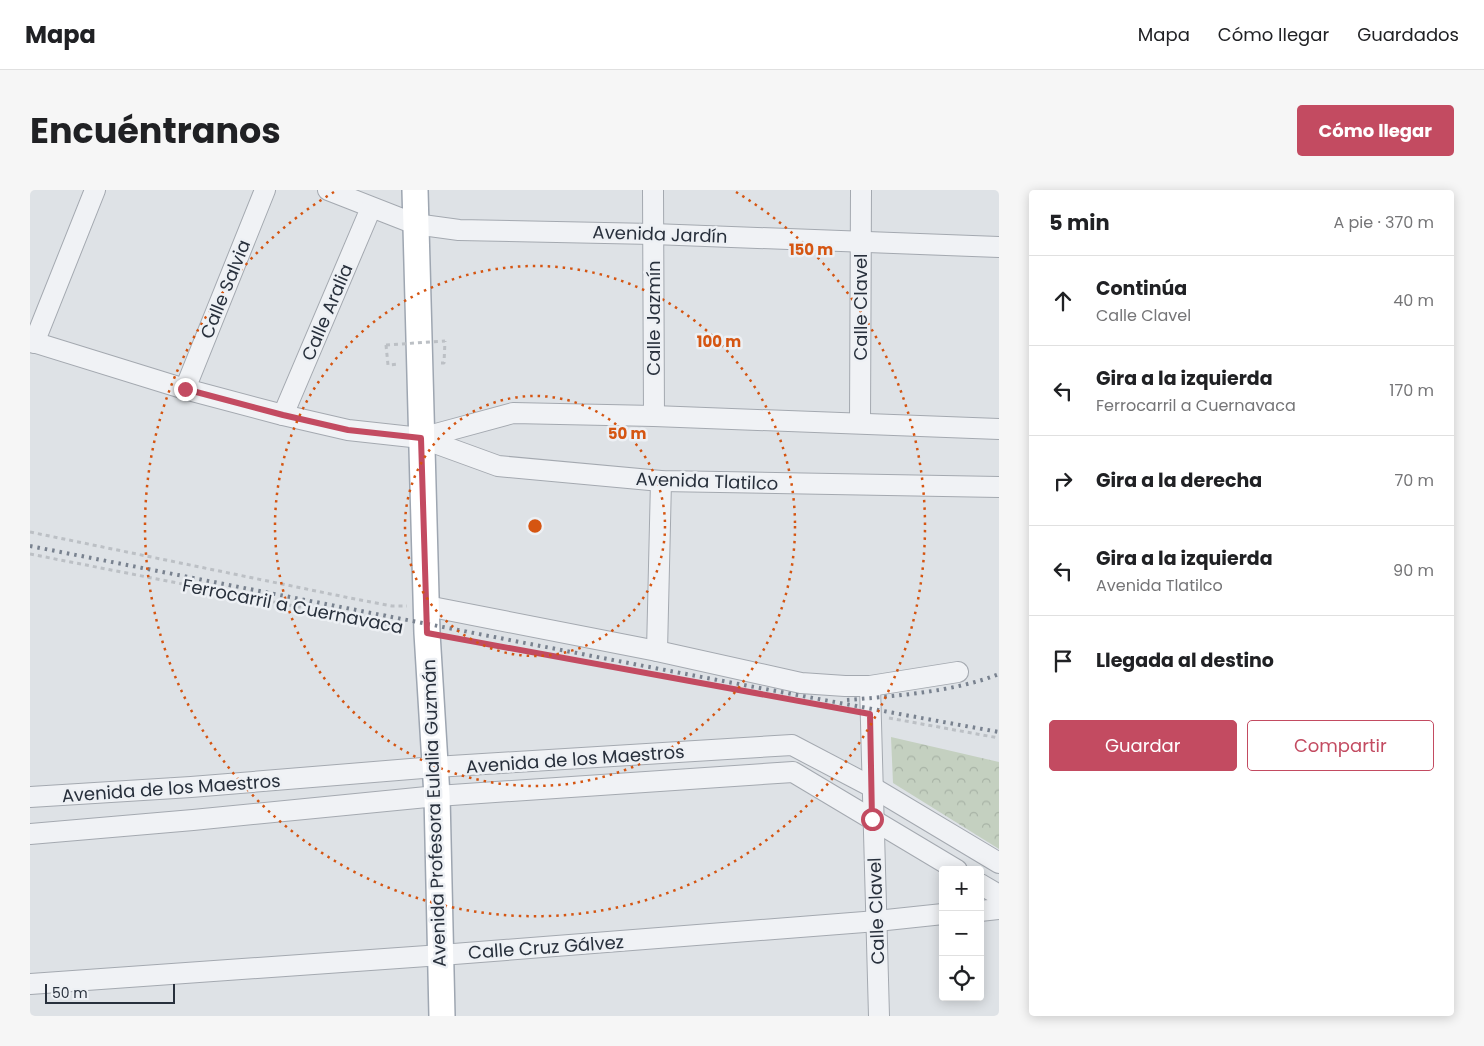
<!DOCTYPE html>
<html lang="es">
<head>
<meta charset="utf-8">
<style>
	:root { --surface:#fff; --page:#f6f6f6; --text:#202124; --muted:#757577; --line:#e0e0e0; --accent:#c34b61 }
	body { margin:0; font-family:Poppins,sans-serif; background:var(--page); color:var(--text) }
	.controls { position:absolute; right:15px; bottom:15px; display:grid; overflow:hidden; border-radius:5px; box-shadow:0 2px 12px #0003 }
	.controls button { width:45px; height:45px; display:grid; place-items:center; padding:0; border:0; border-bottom:1px solid var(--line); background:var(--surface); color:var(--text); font:25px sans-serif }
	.scale { position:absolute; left:15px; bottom:12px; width:130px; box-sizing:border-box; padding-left:5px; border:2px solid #28303c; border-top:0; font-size:14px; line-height:18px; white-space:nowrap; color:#28303c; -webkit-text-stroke:4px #edf0f4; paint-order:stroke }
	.stop { position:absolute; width:15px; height:15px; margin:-11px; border:4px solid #c34b61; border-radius:50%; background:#fff }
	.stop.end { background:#c34b61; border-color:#fff; box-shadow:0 1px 5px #0008 }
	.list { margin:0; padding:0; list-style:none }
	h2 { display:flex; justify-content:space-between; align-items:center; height:65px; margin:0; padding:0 20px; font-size:21px }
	h2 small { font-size:16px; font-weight:400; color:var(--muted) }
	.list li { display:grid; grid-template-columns:32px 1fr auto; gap:15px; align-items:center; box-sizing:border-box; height:90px; padding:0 20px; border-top:1px solid var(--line) }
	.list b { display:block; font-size:19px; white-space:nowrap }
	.list p { margin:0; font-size:16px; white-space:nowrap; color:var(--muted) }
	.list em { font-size:16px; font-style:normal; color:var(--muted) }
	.actions { display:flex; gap:10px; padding:15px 20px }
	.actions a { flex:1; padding:11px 0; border:1px solid var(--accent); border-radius:5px; text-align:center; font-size:18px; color:var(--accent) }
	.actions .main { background:var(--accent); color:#fff }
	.icon { flex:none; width:28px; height:28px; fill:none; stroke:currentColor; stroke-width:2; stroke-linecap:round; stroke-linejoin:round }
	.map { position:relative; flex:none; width:969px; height:826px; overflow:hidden; border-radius:5px }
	header { display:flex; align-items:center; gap:30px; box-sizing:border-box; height:70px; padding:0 25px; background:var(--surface); border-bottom:1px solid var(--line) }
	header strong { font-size:24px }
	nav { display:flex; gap:28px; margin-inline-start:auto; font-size:18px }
	.intro { display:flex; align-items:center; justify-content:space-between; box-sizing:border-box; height:120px; padding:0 30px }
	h1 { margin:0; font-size:35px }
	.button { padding:12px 22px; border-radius:5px; background:var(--accent); color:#fff; font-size:18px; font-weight:700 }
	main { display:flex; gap:30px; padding:0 30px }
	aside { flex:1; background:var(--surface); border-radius:5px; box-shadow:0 2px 12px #0003 }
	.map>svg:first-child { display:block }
	.forest { fill:url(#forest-crowns) }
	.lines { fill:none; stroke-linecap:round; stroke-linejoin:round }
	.minor-casing { stroke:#a4a9b0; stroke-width:22 }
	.major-casing { stroke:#9ea6b1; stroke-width:28 }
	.path { stroke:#bcc0c5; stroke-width:3; stroke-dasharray:4 4; stroke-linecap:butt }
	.minor { stroke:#f0f2f5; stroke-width:20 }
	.major { stroke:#fff; stroke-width:25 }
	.rail { stroke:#79828f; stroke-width:4; stroke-dasharray:2.5 5; stroke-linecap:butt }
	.path-bridge { stroke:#bcc0c5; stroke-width:3; stroke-dasharray:4 4; stroke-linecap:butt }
	.route { stroke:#c34b61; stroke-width:6 }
	.ring { fill:none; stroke:#d55511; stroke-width:2.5; stroke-dasharray:2.5 5 }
	.labels { text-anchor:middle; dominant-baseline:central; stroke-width:5; stroke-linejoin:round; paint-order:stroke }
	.street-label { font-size:18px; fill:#28303c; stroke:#edf0f4 }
	.centre { fill:#d55511; stroke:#edf0f4; stroke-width:2.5 }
	.ring-label { font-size:15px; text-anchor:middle; font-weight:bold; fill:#d55511; stroke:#edf0f4; stroke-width:5; stroke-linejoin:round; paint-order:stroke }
</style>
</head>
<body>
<header>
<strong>Mapa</strong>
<nav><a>Mapa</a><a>Cómo llegar</a><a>Guardados</a></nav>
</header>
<div class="intro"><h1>Encuéntranos</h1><a class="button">Cómo llegar</a></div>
<main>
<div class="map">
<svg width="969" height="826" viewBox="0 0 969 826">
	<defs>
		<pattern id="forest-crowns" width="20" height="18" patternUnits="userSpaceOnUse" patternTransform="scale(1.25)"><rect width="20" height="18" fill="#c4d0c0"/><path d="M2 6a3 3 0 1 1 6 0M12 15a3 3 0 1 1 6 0" fill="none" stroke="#a8b3a6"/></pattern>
	</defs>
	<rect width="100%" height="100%" fill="#dee2e6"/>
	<path class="forest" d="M861 547 969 572V659L863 593Z"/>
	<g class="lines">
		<defs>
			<g id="minor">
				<path d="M298 0 385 34 429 40 623 44 969 57"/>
				<path d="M623 0 624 226"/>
				<path d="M0 151 155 199 253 225 318 240 391 248 468 276 631 291 969 297"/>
				<path d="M4 153 65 0"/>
				<path d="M155 199 235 0"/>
				<path d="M253 225 341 18"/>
				<path d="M830 233 831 0"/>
				<path d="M391 248 483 223 624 226 969 239"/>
				<path d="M397 416 627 461 771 493 815 496H840L928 482"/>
				<path d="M627 461 631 291"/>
				<path d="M840 496 849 826"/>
				<path d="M0 607 161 597 405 577 762 555 842 597 969 673"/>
				<path d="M0 644 163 630 407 606 763 582 927 680"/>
				<path d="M950 694 969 705"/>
				<path d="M950 721 969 719"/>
				<path d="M0 794 411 765 847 731 913 724"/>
			</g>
			<path id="major" d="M385 0 397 443 407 606 412 826"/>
		</defs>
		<use href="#minor" class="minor-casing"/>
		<use href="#major" class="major-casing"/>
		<g class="path">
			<path d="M356 155 358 175 369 174"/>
			<path d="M411 173H414L415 151"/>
			<path d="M0 342 320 408 362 416H377"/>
			<path d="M0 364 376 438"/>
			<path d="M416 446 718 502"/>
			<path d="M783 514 823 521"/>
			<path d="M859 528 969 548"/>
		</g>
		<use href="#minor" class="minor"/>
		<use href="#major" class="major"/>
		<g class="rail">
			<path d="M0 356C323 419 645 484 969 542"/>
			<path d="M817 510C865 506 924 502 969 484"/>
		</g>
		<path class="path-bridge" d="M356 155 415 151"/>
	</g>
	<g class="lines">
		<path class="route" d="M155 199 253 225 318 240 391 248 397 443 840 524 842 629"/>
	</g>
	<g class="ring">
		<circle cx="505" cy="336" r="130"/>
		<circle cx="505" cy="336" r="260"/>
		<path d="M706 2A390 390 0 1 1 304 2"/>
	</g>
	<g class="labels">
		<g class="street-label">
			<text transform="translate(630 44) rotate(2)">Avenida Jardín</text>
			<text transform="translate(195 99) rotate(-68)">Calle Salvia</text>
			<text transform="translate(830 117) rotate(-90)">Calle Clavel</text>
			<text transform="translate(297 122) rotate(-67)">Calle Aralia</text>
			<text transform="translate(623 128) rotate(-90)">Calle Jazmín</text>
			<text transform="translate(677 291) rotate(2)">Avenida Tlatilco</text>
			<text transform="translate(263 416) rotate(11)">Ferrocarril a Cuernavaca</text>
			<text transform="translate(545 569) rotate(-4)">Avenida de los Maestros</text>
			<text transform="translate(141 598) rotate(-4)">Avenida de los Maestros</text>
			<text transform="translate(404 623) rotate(-92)">Avenida Profesora Eulalia Guzmán</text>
			<text transform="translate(846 721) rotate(-92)">Calle Clavel</text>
			<text transform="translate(516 757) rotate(-4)">Calle Cruz Gálvez</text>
		</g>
	</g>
	<circle cx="505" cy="336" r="8" class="centre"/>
	<g class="ring-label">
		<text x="781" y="65">150 m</text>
		<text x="689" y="157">100 m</text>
		<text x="597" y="249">50 m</text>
	</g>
</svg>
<div class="controls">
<button>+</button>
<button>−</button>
<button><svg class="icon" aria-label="locate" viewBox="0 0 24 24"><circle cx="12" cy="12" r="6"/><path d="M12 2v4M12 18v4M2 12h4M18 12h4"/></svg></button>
</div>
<div class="scale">50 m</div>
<div class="stop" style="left:842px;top:629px"></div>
<div class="stop end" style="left:155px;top:199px"></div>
</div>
<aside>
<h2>5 min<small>A pie · 370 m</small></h2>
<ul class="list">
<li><svg class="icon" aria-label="ahead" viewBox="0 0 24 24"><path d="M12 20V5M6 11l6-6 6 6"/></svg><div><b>Continúa</b><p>Calle Clavel</p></div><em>40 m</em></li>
<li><svg class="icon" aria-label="left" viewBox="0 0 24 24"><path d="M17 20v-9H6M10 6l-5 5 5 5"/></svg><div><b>Gira a la izquierda</b><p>Ferrocarril a Cuernavaca</p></div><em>170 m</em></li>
<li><svg class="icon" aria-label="right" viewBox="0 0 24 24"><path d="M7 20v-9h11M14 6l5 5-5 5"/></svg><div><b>Gira a la derecha</b></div><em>70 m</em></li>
<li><svg class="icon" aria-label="left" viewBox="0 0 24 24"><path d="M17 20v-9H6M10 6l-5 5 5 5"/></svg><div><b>Gira a la izquierda</b><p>Avenida Tlatilco</p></div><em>90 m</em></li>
<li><svg class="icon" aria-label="arrive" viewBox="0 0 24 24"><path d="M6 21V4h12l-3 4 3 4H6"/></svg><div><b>Llegada al destino</b></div></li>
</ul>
<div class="actions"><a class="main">Guardar</a><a>Compartir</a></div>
</aside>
</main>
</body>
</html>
